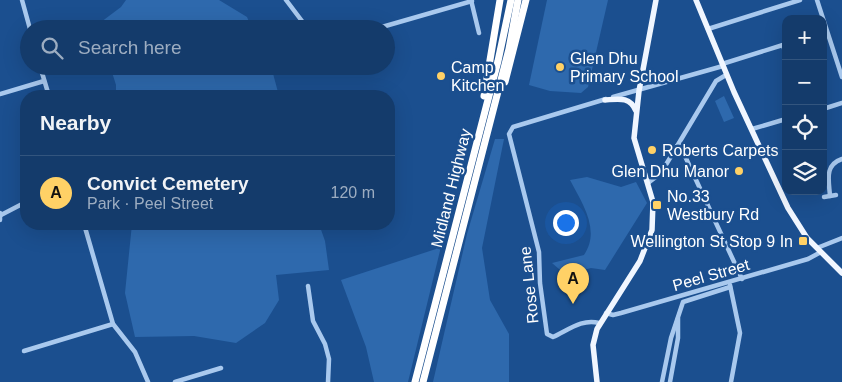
<!DOCTYPE html>
<html lang="en">
<head>
<meta charset="utf-8">
<style>
	:root { --surface:#143b6b; --page:#1d4271; --text:#f1f3f6; --muted:#9dadc1; --line:#33557e; --accent:#ffd166 }
	body { margin:0; font-family:Helvetica,sans-serif; background:var(--page); color:var(--text) }
	.controls { position:absolute; right:15px; top:15px; display:grid; overflow:hidden; border-radius:10px; box-shadow:0 5px 20px #0002 }
	.controls button { width:45px; height:45px; display:grid; place-items:center; padding:0; border:0; border-bottom:1px solid var(--line); background:var(--surface); color:var(--text); font:25px sans-serif }
	.you { position:absolute; left:565px; top:222px; width:18px; height:18px; margin:-12px; border:4px solid #fff; border-radius:50%; background:#1a73e8; box-shadow:0 0 0 8px #1a73e833 }
	.badge { display:grid; place-items:center; width:32px; height:32px; border-radius:50%; background:var(--accent); color:#111; font-size:16px; font-weight:700 }
	.pin { position:absolute; translate:-50% -41px; filter:drop-shadow(0 1px 2px #0008) }
	.pin::after { content:''; position:absolute; top:26px; width:18px; height:15px; background:inherit; clip-path:polygon(0 0,100% 0,50% 100%) }
	.list { margin:0; padding:0; list-style:none }
	h2 { display:flex; justify-content:space-between; align-items:center; height:65px; margin:0; padding:0 20px; font-size:21px }
	h2 small { font-size:16px; font-weight:400; color:var(--muted) }
	.list li { display:grid; grid-template-columns:32px 1fr auto; gap:15px; align-items:center; box-sizing:border-box; height:75px; padding:0 20px; border-top:1px solid var(--line) }
	.list b { display:block; font-size:19px; white-space:nowrap }
	.list p { margin:0; font-size:16px; white-space:nowrap; color:var(--muted) }
	.list em { font-size:16px; font-style:normal; color:var(--muted) }
	.icon { flex:none; width:28px; height:28px; fill:none; stroke:currentColor; stroke-width:2; stroke-linecap:round; stroke-linejoin:round }
	.map { position:relative; flex:none; width:842px; height:382px; overflow:hidden }
	.search { position:absolute; background:var(--surface); box-shadow:0 5px 20px #0002; left:20px; top:20px; width:375px; height:55px; display:flex; align-items:center; gap:12px; box-sizing:border-box; padding:0 18px; border-radius:28px; color:var(--muted); font-size:19px }
	.panel { position:absolute; background:var(--surface); box-shadow:0 5px 20px #0002; left:20px; top:90px; width:375px; height:140px; border-radius:20px }
	.map>svg:first-child { display:block }
	.green { fill:#2e69ad }
	.lines { fill:none; stroke-linecap:round; stroke-linejoin:round }
	.minor { stroke:#a9c9ee; stroke-width:4.5 }
	.major { stroke:#f0f6ff; stroke-width:5.5 }
	.highway { stroke:#fff; stroke-width:7 }
	.poi-dot { fill:#ffd166; stroke:#1b4f8f; stroke-width:2 }
	.labels { text-anchor:middle; dominant-baseline:central; stroke-width:5; stroke-linejoin:round; paint-order:stroke }
	.poi-label { font-size:16px; fill:#fff; stroke:#1b4f8f; text-anchor:start }
	.street-label { font-size:16px; fill:#fff; stroke:#1b4f8f }
</style>
</head>
<body>
<div class="map">
<svg width="842" height="382" viewBox="0 0 842 382">
	<rect width="100%" height="100%" fill="#1b4f8f"/>
	<g class="green">
		<path d="M126 0H219L247 17 252 29H99L97 25 121 7Z"/>
		<path d="M547 0H608L588 87 581 93 550 91 529 85Z"/>
		<path d="M110 66H271L279 96H116V85Z"/>
		<path d="M724 96 734 118 724 122 715 101Z"/>
		<path d="M495 139H504L482 248 490 300 509 334V382H433L467 234Z"/>
		<path d="M587 177 621 187 636 182 647 203 605 270 591 268 566 275 552 263 584 255C601 230 582 203 570 180Z"/>
		<path d="M448 218 408 382H374L366 347 341 280 436 249Z"/>
		<path d="M132 224H319L325 241 329 270 276 275 279 300 265 323 236 343 194 336 135 337 125 293Z"/>
	</g>
	<g class="lines">
		<g class="minor">
			<path d="M22 0 30 29"/>
			<path d="M286 0 308 29"/>
			<path d="M471 0 479 33"/>
			<path d="M817 0 842 77"/>
			<path d="M375 29 472 1"/>
			<path d="M708 29 800 0"/>
			<path d="M783 45 786 56"/>
			<path d="M722 64 786 44"/>
			<path d="M40 66 49 96"/>
			<path d="M0 94 44 81"/>
			<path d="M613 97 723 66"/>
			<path d="M823 109 842 103"/>
			<path d="M752 129 786 119"/>
			<path d="M677 146 684 154 742 279"/>
			<path d="M648 183 661 173 716 81 726 75"/>
			<path d="M830 196C829 181 824 165 842 159"/>
			<path d="M824 197 836 195"/>
			<path d="M0 213V220"/>
			<path d="M1 215 26 202"/>
			<path d="M84 224 113 324 135 352 148 382"/>
			<path d="M817 248 842 238"/>
			<path d="M730 285 740 333 731 382"/>
			<path d="M308 286 313 321 325 344 329 359 328 382"/>
			<path d="M606 313 613 315 621 313 808 259 821 252"/>
			<path d="M599 323C582 318 567 331 553 337L547 334 540 283 539 252 509 134 513 127 606 99"/>
			<path d="M24 351 113 324"/>
			<path d="M175 382 221 368"/>
			<path d="M662 382 671 338 683 302 730 287"/>
			<path d="M670 382 678 338V318"/>
		</g>
		<g class="major">
			<path d="M696 0 734 92 788 208 807 238 842 273"/>
			<path d="M605 100C618 99 630 96 636 111"/>
			<path d="M597 382 593 345 597 329 640 261 652 230 653 202 634 138 639 91 656 0"/>
		</g>
		<g class="highway">
			<path d="M505 82 526 0"/>
			<path d="M484 96 500 0"/>
			<path d="M415 382 498 61 511 0"/>
			<path d="M423 382 509 49 518 0"/>
		</g>
	</g>
	<g class="poi-dot">
		<circle cx="560" cy="67" r="5"/>
		<circle cx="441" cy="76" r="5"/>
		<circle cx="652" cy="150" r="5"/>
		<circle cx="739" cy="171" r="5"/>
		<rect x="652" y="200" width="10" height="10" rx="2.5"/>
		<rect x="798" y="236" width="10" height="10" rx="2.5"/>
	</g>
	<g class="labels">
		<g class="poi-label">
			<text x="570" y="58">Glen Dhu<tspan x="570" dy="18">Primary School</tspan></text>
			<text x="451" y="67">Camp<tspan x="451" dy="18">Kitchen</tspan></text>
			<text x="662" y="150">Roberts Carpets</text>
			<text x="729" y="171" text-anchor="end">Glen Dhu Manor</text>
			<text x="667" y="196">No.33<tspan x="667" dy="18">Westbury Rd</tspan></text>
			<text x="793" y="241" text-anchor="end">Wellington St Stop 9 In</text>
		</g>
		<g class="street-label">
			<text transform="translate(451 188) rotate(-76)">Midland Highway</text>
			<text transform="translate(711 275) rotate(-16)">Peel Street</text>
			<text transform="translate(529 285) rotate(-96)">Rose Lane</text>
		</g>
	</g>
</svg>
<div class="controls">
<button>+</button>
<button>−</button>
<button><svg class="icon" aria-label="locate" viewBox="0 0 24 24"><circle cx="12" cy="12" r="6"/><path d="M12 2v4M12 18v4M2 12h4M18 12h4"/></svg></button>
<button><svg class="icon" aria-label="layers" viewBox="0 0 24 24"><path d="M12 4l9 5-9 5-9-5zM3 14l9 5 9-5"/></svg></button>
</div>
<div class="you"></div>
<div class="pin badge" style="left:573px;top:304px">A</div>
<div class="search"><svg class="icon" aria-label="search" viewBox="0 0 24 24"><circle cx="10" cy="10" r="6"/><path d="M15 15l6 6"/></svg>Search here</div>
<section class="panel">
<h2>Nearby<small></small></h2>
<ul class="list">
<li><span class="badge">A</span><div><b>Convict Cemetery</b><p>Park · Peel Street</p></div><em>120 m</em></li>
</ul>
</section>
</div>
</body>
</html>
